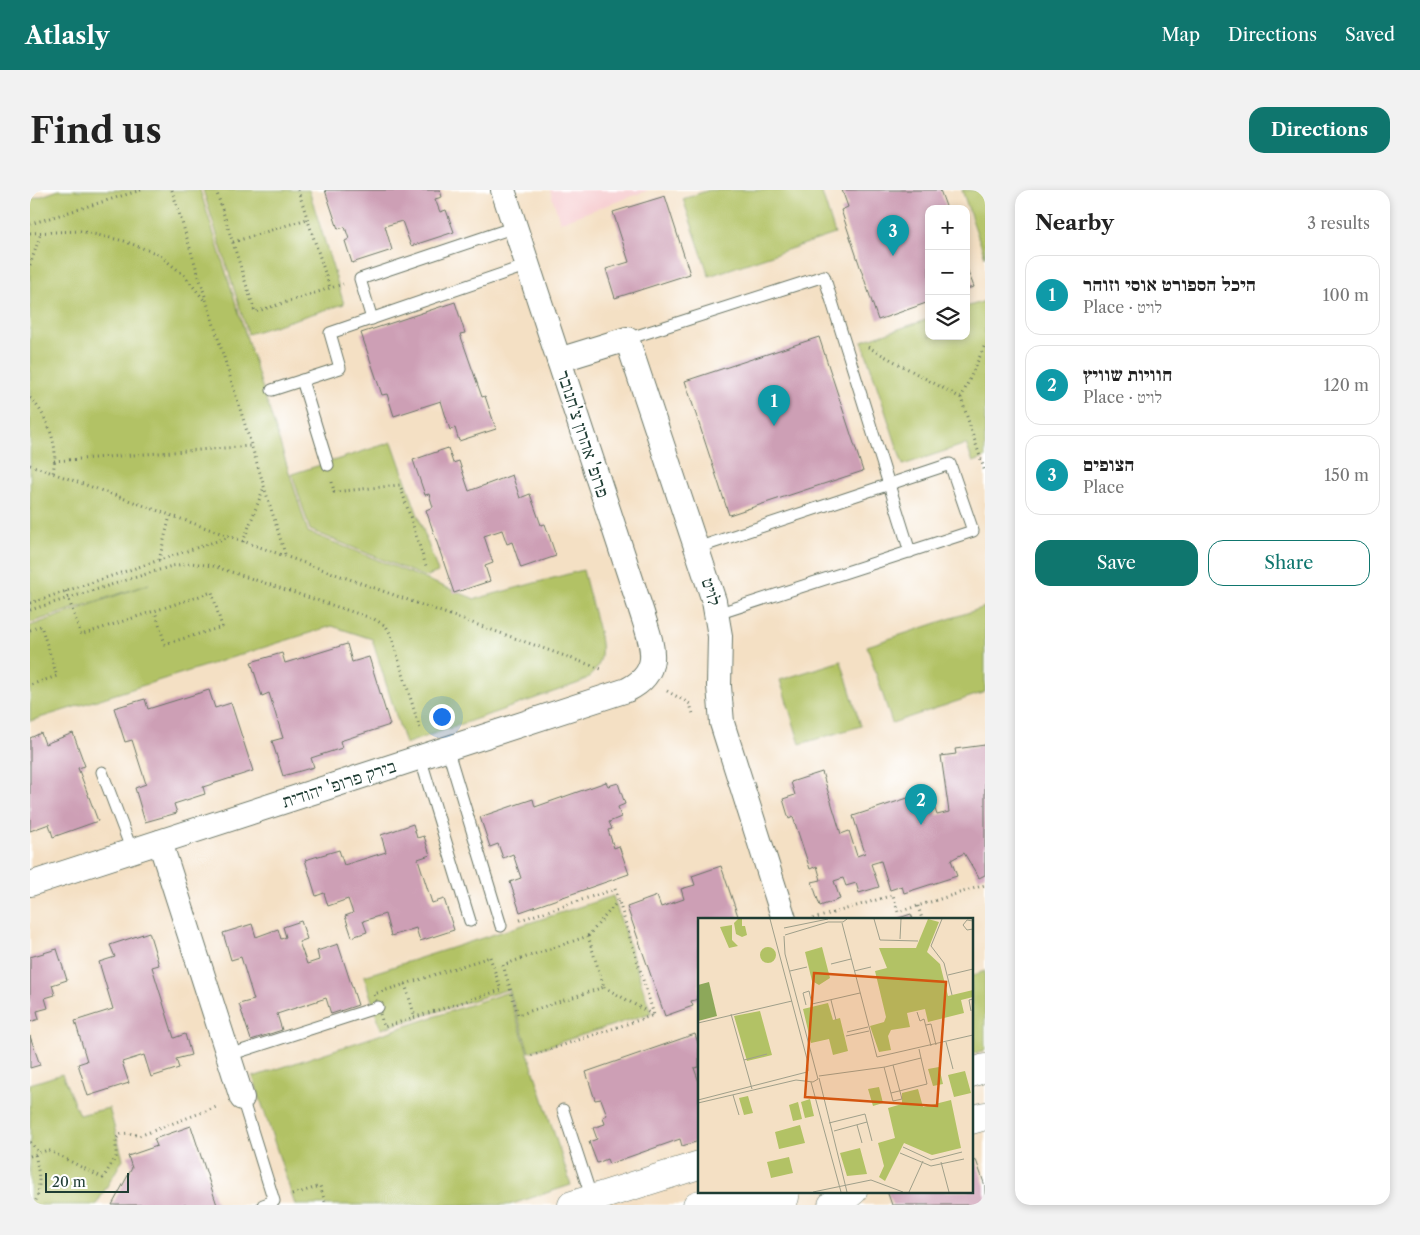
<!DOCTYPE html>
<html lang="en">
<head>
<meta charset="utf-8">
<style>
	:root { --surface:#fff; --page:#f2f2f2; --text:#222; --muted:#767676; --line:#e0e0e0; --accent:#0f766e }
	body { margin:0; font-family:"Libre Caslon Text","Frank Ruhl Libre",serif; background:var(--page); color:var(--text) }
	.controls { position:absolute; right:15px; top:15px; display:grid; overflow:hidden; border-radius:10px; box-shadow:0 2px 8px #0003 }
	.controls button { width:45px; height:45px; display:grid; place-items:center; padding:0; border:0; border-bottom:1px solid var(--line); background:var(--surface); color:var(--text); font:25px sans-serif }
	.scale { position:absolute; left:15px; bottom:12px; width:84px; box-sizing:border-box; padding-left:5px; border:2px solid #1f3d34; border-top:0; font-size:14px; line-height:18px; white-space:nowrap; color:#1f3d34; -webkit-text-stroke:4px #fff; paint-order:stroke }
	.you { position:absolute; left:411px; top:526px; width:18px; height:18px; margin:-12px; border:4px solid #fff; border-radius:50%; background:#1a73e8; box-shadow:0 0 0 8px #1a73e833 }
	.badge { display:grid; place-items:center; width:32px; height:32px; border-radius:50%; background:var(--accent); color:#fff; font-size:16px; font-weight:700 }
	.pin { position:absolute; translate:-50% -41px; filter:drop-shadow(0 1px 2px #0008) }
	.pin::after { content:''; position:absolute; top:26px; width:18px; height:15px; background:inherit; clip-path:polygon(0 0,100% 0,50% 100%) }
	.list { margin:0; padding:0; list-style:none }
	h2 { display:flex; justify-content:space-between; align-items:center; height:65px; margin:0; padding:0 20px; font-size:21px }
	h2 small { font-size:16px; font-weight:400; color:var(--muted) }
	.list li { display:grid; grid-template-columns:32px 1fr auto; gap:15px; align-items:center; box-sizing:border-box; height:80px; margin:0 10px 10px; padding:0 10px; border:1px solid var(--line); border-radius:15px }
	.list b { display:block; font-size:19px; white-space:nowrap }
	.list p { margin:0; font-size:16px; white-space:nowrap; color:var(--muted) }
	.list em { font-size:16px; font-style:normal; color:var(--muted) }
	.actions { display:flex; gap:10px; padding:15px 20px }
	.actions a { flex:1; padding:11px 0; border:1px solid var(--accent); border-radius:15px; text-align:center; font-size:18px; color:var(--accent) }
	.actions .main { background:var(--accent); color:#fff }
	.icon { flex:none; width:28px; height:28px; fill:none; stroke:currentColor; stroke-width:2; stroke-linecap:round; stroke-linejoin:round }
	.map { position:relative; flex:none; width:955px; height:1015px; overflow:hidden; border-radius:15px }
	header { display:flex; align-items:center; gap:30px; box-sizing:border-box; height:70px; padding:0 25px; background:var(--accent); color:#fff }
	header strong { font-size:24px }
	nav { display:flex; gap:28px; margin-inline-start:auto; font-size:18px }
	.intro { display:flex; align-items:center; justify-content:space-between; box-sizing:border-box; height:120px; padding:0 30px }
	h1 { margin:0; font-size:35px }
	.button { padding:12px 22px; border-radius:15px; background:var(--accent); color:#fff; font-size:18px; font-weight:700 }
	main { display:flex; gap:30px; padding:0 30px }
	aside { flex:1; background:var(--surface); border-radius:15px; box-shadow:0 2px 8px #0003 }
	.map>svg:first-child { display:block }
	.built { fill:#f7cfd2 }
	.green { fill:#b2c265; stroke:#68804c }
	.building { fill:#cd9fb5 }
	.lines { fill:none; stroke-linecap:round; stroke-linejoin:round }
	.service-casing { stroke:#6a7666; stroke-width:13 }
	.minor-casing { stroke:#6a7666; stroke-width:26 }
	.tertiary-casing { stroke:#6a7666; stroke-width:29 }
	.path { stroke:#6a7666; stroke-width:3; stroke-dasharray:1 4; stroke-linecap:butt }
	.service { stroke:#fff; stroke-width:11 }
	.minor { stroke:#fff; stroke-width:24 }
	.tertiary { stroke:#fff; stroke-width:28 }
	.labels { text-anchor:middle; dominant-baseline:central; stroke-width:4.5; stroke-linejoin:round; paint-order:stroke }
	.street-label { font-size:18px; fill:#1f3d34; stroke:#fff }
	.inset-road { fill:none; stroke:#9f9f8a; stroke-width:1 }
	.view { fill:#d45610; fill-opacity:0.15; stroke:#d45610; stroke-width:2.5 }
	.inset-edge { fill:none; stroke:#1f3d34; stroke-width:2.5 }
</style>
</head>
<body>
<header>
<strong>Atlasly</strong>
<nav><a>Map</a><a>Directions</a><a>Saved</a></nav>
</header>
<div class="intro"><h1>Find us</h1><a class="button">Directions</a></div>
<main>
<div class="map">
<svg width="955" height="1015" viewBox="0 0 955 1015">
	<rect width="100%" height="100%" fill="#fff"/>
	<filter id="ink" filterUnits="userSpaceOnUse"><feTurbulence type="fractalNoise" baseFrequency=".02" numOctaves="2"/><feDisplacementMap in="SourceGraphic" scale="10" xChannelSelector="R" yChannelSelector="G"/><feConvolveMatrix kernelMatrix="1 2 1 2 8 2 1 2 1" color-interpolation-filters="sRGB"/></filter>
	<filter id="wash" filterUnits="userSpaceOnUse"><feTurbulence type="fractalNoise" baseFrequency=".0096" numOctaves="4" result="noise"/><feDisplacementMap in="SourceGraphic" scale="20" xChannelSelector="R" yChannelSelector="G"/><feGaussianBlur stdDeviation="1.12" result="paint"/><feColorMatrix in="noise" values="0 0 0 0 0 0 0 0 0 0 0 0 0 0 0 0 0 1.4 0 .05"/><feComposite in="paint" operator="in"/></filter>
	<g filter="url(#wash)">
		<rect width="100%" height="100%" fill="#f4e0c4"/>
		<path class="built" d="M520 0H619L530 32Z"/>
		<g class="green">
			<path d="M29 0H170L278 342 445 409 553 380C557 396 561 411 565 426 572 453 580 478 549 493L375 554 342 449 302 436 0 531V436L119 394 0 433V10Z"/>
			<path d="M173 0H279L314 114 218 144Z"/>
			<path d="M679 0H791L805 44 679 86 653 9Z"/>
			<path d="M932 0H955V67Z"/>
			<path d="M955 111V268L943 272 936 254 873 275 832 151 899 129V146H936V117Z"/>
			<path d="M362 252 408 382 395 387 280 340 262 284Z"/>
			<path d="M955 417V502L862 533 837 456Z"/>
			<path d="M811 471 831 536 770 554 750 490Z"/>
			<path d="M583 706 621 823 499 862 479 799 351 839 334 786Z"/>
			<path d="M955 781V860L942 864 941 786Z"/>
			<path d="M478 802 541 995 479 1015H265L223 887Z"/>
			<path d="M32 884 49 925 79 918 93 969 66 1015H0V894Z"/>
		</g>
		<g id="blocks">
			<g class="building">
				<path d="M295 0H410L412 7 405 9 410 22 416 20 424 42 381 56 372 31 355 36 362 60 322 73 315 51 319 49 315 37 308 39Z"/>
				<path d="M812 0H910L917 19H899V112L848 130 811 20 818 17Z"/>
				<path d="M635 6 660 84 585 108 576 79 599 72 583 22Z"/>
				<path d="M936 76 944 97 936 99Z"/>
				<path d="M425 112 435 143 430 144 452 207 455 206 466 239 429 251 425 238 420 240 411 211 364 226 357 204 352 205 331 143Z"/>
				<path d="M789 147 833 281 699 325 655 191Z"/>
				<path d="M418 258 423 273 429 271 439 301 482 285 490 308 500 304 511 335 515 334 526 366 491 378 482 352 477 354 472 340 454 346 463 373 455 376 460 391 424 403 396 320 403 317 399 304 395 305 383 270Z"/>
				<path d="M317 454 322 472 339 467 360 535 310 551 312 558 281 568 284 577 253 586 242 551 253 548 239 503 232 506 221 472 252 463 255 473Z"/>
				<path d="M179 500 185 518 201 513 223 581 173 597 175 604 144 614 147 623 115 632 105 598 116 594 102 550 95 552 84 518 115 509 118 519Z"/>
				<path d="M11 543 15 554 43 543 55 576 48 578 68 631 23 647 19 634 0 641V548Z"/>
				<path d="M955 555V685L949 688 934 663 921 670 927 686 874 703 872 696 860 700 851 671 841 674 849 697 829 703 826 693 816 696 813 688 804 691 810 709 790 716 782 692 791 690 787 676 780 679 763 627 759 629 753 609 765 605 761 592 792 582 811 644 819 641 827 666 835 663 823 626 899 601 907 625 919 622 911 566 926 564 925 559Z"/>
				<path d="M576 592 578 596 588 593 595 614 588 617 591 627 579 632 582 639 578 640 584 658 589 656 599 684 490 722 480 692 491 688 483 664 473 668 468 654 460 657 450 627 503 609 505 617Z"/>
				<path d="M383 634 387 648 394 646 400 665 388 669 402 713 414 709 424 740 390 751 386 738 361 746 355 724 333 731 337 742 322 747 315 726 323 723 318 709 298 716 294 703 286 706 275 670 309 660 314 675 356 662 351 645Z"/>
				<path d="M691 676 709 729H669V809L661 811 663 816 635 826 597 717 627 706 631 717 654 709 651 699 665 695 662 686Z"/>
				<path d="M881 724 883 729H869V728Z"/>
				<path d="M271 731 277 749 269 752 277 774 289 770 287 761 308 754 328 815 301 824 296 808 247 824 252 840 221 850 209 814 224 810 211 767 201 770 193 743 222 734 226 747 248 739 251 749 256 747 253 737Z"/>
				<path d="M119 742 129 775 122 777 144 848 155 844 161 865 146 869 149 878 121 887 114 865 92 872 99 893 58 906 48 874 57 871 45 831 83 819 69 772 85 767 80 755Z"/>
				<path d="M27 759 37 790 22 795 25 805 15 808 18 818 7 821 9 829 0 832V767Z"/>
				<path d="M665 844 669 856V877L664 878 669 892V951L652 956 650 949 579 974 577 969 567 973 559 952 567 949 563 938 575 934 573 927 577 925 571 909 565 910 556 882Z"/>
				<path d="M0 846 10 875 0 878Z"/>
				<path d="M161 936 187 1015H82L102 978 98 966 127 956 124 949Z"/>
				<path d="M946 970 955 996V1015H862L857 1001H941V972Z"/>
			</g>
		</g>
	</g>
	<g filter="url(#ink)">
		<use href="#blocks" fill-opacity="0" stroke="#6a7666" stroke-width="1"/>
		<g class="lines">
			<defs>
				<g id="service">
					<path d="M342 129 330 89 485 37"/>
					<path d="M597 149 794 86 880 362"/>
					<path d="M272 190 298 275"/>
					<path d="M242 200 310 178 300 143 498 75"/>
					<path d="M667 358 920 274 943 341 687 424"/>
					<path d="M417 558 471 736"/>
					<path d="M390 567 440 731"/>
					<path d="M72 582 102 661"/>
					<path d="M199 865 348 817"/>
					<path d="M212 908 244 1011 233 1015"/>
					<path d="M533 920 562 1009"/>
				</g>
				<g id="minor">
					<path d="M529 170 597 149 684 411 690 446 689 496 692 533 754 729"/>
					<path d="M130 652 212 908"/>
					<path d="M0 694 597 500C634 482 622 455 612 423L473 0"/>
				</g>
				<g id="tertiary">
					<path d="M941 883 955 878"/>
					<path d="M941 930 955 926"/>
					<path d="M542 1015 669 975"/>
					<path d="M667 1015 697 1008 718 1006 755 1007"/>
					<path d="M802 1015 810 1012 823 1001"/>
				</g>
			</defs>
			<use href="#service" class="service-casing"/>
			<use href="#minor" class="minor-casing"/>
			<use href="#tertiary" class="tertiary-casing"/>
			<g class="path">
				<path d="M142 0 256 367"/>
				<path d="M186 0 225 122 313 94"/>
				<path d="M268 0 300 98"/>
				<path d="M0 34 111 0"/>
				<path d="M0 43 50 41 94 51 128 64 154 85 174 110"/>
				<path d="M203 52 277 29"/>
				<path d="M0 75 11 43"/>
				<path d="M838 157 931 208 955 282"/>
				<path d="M0 208C12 219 21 239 24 255 26 264 24 275 23 284"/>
				<path d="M931 208 955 155"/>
				<path d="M24 271 221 256"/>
				<path d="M0 275 574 480"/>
				<path d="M302 292 304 302 370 295 397 379"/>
				<path d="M213 352 234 297"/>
				<path d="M129 370 140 326"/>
				<path d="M36 401 51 445 182 402 192 437 135 454 125 421"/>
				<path d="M0 413 199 347"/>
				<path d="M0 420 142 376 161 373 183 376 344 429 356 436 361 445 390 539"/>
				<path d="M0 440 11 436 27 486 0 495"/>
				<path d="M637 501 660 514 663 524"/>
				<path d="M888 716 892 729"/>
				<path d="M783 729 863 705 868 722 955 695"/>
				<path d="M490 730 585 699 624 825 500 866"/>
				<path d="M558 746 574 797 488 825 473 775Z"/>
				<path d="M558 746 588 711"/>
				<path d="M460 767 471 800 354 837 344 804Z"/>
				<path d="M375 794 385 827"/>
				<path d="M574 797 623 825"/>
				<path d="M0 952 9 963"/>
				<path d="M0 966 18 960 73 988 86 967V949L90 944 99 943 109 946 189 916"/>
				<path d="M262 1005 290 996 296 1015"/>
				<path d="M4 1015C12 998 9 982 5 964"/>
			</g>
			<use href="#service" class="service"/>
			<use href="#minor" class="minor"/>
			<use href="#tertiary" class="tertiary"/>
		</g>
	</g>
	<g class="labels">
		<g class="street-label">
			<text transform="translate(553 244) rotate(72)">פרופ' אהרון צ'חנובר</text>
			<text transform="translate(681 402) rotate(73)">לויט</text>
			<text transform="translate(309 594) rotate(-18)">בירק פרופ' יהודית</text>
		</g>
	</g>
	<g transform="translate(668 728)">
		<rect width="275" height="275" fill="#f4e0c4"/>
		<path d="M40 1H44V8H47L49 17 44 19 38 16 36 5ZM230 1 241 4 229 34 242 46 250 78 275 72V79L263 82 266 95 230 104 227 91 209 95 212 109 193 112 190 118 193 132 181 134 172 108 186 104 188 99 177 53 189 50 181 30H218ZM34 7V22L40 28 31 30 22 9ZM124 29 132 60 121 67 114 63 107 34ZM62 37a8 8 0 1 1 16 0a8 8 0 1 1-16 0ZM130 85 135 102 142 100 150 133 135 137 131 121 113 125 105 91ZM62 93 74 137 49 143 36 98ZM241 149 245 166 235 168 230 151ZM267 153 273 175 256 179 250 157ZM181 169 185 185 175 188 170 171ZM220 171 225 189 253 182 263 230 234 237 206 225 187 263 181 259 186 248 180 225 197 220 190 190 204 186V175ZM50 178 55 195 46 197 41 180ZM112 181 116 198 107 200 103 184ZM100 184 104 201 95 203 91 187ZM102 207 107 225 81 231 77 214ZM162 230 169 256 149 258 142 235ZM91 239 95 255 73 260 69 244Z" fill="#b2c265"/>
		<path d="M11 64 19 98 0 103V67Z" fill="#8da85a"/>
		<path class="inset-road" d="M72 1 109 141 110 153M176 1 182 22 220 23M244 1 233 28 246 45 254 77M275 3 269 2 265 7 269 12 275 11M144 5 179 139 275 117M86 10 130 1M87 17 130 4H145L149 1M202 21 203 1M133 46 153 41M92 53 109 49M156 53 173 49M250 57 275 51M133 82 138 102M108 87 105 75 111 73 114 86 162 75M273 93 271 82 275 81M219 94 222 103 226 101 233 128M33 96 54 171M0 105 94 83M228 107 233 106 238 127M149 114 170 109M148 118 171 113M248 124 255 151M46 142 69 136M186 149 195 183 204 181 195 147M121 158 187 149 223 140 221 131M121 160 149 274M113 164 143 274M193 175 229 166 223 140M35 177 41 197M0 182 109 154M0 185 98 162 115 164 120 161 87 36 86 18M131 205 167 196 174 223M159 207 164 225M136 213 169 204M205 229 233 242 264 234M202 235 233 248 266 241M243 244 251 274M115 274 173 262 205 274M211 274 225 243"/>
		<path class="view" d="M116 55 248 64 239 188 107 179Z"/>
		<rect width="275" height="275" class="inset-edge"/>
	</g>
</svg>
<div class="controls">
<button>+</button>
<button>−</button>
<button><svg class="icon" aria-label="layers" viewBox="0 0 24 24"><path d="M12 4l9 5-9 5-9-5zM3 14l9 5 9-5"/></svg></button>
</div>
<div class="scale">20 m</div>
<div class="you"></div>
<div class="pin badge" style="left:744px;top:236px;background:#0f9aa8">1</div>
<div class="pin badge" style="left:891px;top:635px;background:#0f9aa8">2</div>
<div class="pin badge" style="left:863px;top:66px;background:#0f9aa8">3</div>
</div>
<aside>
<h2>Nearby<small>3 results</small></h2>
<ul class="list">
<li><span class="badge" style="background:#0f9aa8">1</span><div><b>היכל הספורט אוסי וזוהר</b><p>Place · לויט</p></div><em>100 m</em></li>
<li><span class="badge" style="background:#0f9aa8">2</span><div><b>חוויות שוויץ</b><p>Place · לויט</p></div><em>120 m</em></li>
<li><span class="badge" style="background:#0f9aa8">3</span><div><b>הצופים</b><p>Place</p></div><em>150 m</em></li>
</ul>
<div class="actions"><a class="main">Save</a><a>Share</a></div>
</aside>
</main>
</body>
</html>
